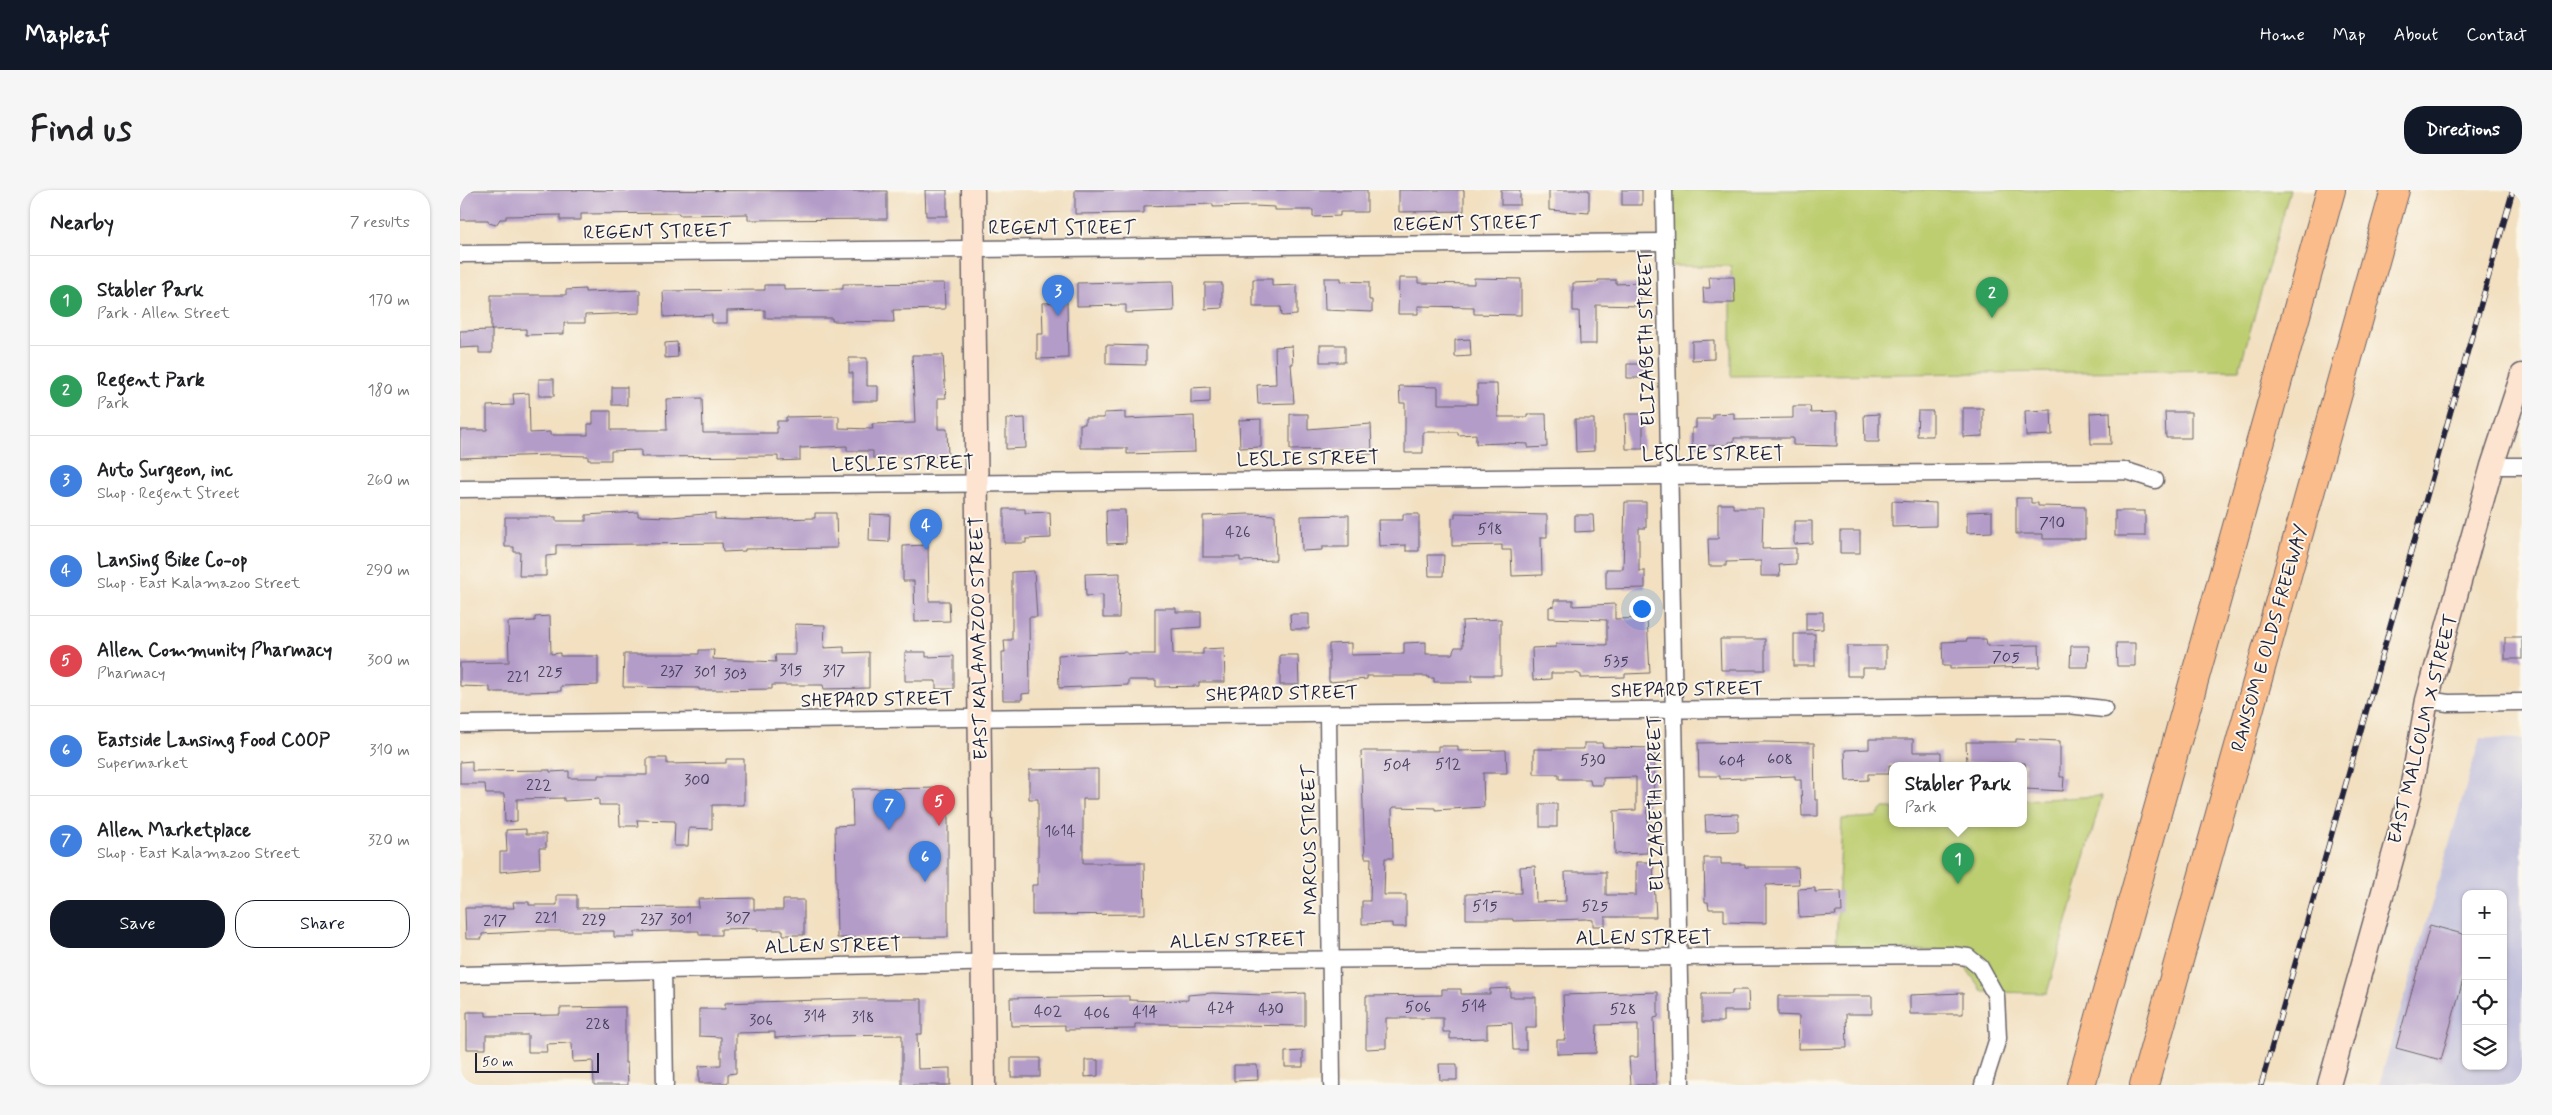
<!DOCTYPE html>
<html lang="en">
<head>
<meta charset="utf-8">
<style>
	:root { --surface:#fff; --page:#f6f6f6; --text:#202124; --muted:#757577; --line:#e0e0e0; --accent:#111827 }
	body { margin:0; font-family:Mynerve,sans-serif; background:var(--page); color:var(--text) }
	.controls { position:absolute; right:15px; bottom:15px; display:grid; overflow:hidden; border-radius:10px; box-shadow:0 1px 4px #0004 }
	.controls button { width:45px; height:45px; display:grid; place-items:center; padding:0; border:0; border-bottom:1px solid var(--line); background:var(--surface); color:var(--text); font:25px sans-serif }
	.scale { position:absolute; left:15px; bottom:12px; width:124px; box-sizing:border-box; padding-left:5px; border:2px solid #22223b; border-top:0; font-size:14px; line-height:18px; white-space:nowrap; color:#22223b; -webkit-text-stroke:4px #fbf7ec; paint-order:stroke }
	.you { position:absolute; left:1181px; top:418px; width:18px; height:18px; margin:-12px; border:4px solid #fff; border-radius:50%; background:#1a73e8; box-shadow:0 0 0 8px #1a73e833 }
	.badge { display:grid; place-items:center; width:32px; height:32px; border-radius:50%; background:var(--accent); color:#fff; font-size:16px; font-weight:700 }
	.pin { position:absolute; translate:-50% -41px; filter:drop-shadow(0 1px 2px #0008) }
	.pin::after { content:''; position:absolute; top:26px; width:18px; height:15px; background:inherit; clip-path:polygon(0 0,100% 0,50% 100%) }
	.popup { position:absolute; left:1429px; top:572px; width:138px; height:65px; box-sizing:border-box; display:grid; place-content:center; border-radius:10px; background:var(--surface); filter:drop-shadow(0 1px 4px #0005); font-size:16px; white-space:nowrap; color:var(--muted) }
	.popup b { font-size:19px; color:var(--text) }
	.popup::after { content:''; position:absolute; left:50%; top:100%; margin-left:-10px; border:10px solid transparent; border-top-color:var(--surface) }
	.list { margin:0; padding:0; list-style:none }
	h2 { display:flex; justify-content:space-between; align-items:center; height:65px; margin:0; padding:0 20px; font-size:21px }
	h2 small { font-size:16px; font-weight:400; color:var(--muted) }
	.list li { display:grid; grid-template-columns:32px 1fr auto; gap:15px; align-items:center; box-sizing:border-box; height:90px; padding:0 20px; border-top:1px solid var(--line) }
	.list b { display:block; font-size:19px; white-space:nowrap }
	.list p { margin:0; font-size:16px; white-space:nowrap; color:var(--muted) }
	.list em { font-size:16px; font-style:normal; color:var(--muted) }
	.actions { display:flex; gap:10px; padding:15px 20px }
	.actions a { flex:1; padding:11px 0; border:1px solid var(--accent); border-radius:20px; text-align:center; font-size:18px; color:var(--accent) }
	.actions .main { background:var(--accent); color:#fff }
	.icon { flex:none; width:28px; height:28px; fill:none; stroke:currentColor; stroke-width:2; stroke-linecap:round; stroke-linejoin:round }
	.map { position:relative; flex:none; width:2062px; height:895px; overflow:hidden; border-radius:20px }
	header { display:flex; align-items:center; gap:30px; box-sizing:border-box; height:70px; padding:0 25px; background:var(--accent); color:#fff }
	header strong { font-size:24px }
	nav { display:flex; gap:28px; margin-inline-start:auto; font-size:18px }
	.intro { display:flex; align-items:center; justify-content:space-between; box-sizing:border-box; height:120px; padding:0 30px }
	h1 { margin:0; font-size:35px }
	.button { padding:12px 22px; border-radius:20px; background:var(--accent); color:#fff; font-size:18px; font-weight:700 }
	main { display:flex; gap:30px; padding:0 30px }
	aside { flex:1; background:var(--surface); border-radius:20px; box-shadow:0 1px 4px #0004 }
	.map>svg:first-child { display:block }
	.industrial { fill:#c2c1dc; fill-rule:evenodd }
	.green { fill:#bdce71; stroke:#707856 }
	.building { fill:#b49cc8 }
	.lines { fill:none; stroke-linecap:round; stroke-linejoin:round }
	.street-casing { stroke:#6b646a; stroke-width:19 }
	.secondary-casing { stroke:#6b646a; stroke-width:25 }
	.highway-casing { stroke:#6b646a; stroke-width:30 }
	.street { stroke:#fff; stroke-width:16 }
	.secondary { stroke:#fde4d0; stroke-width:22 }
	.highway { stroke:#f9bc8a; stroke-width:28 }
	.rail-casing { stroke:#22223b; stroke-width:5.5 }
	.rail { stroke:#fbf7ec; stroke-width:4; stroke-dasharray:11; stroke-linecap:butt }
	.labels { text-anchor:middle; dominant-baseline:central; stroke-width:4; stroke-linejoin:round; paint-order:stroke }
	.number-label { font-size:16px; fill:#46405e }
	.street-label { font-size:19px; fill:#22223b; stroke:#fbf7ec }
</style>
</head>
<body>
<header>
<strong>Mapleaf</strong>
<nav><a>Home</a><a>Map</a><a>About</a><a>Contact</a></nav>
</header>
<div class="intro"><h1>Find us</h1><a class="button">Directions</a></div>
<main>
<aside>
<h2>Nearby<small>7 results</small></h2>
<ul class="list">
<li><span class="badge" style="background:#2e9e5b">1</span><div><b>Stabler Park</b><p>Park · Allen Street</p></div><em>170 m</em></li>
<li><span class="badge" style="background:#2e9e5b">2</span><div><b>Regent Park</b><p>Park</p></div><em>180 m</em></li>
<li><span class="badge" style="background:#3f7fe0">3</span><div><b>Auto Surgeon, inc</b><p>Shop · Regent Street</p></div><em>260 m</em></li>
<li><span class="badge" style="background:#3f7fe0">4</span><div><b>Lansing Bike Co-op</b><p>Shop · East Kalamazoo Street</p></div><em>290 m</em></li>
<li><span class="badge" style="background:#e0444e">5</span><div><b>Allen Community Pharmacy</b><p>Pharmacy</p></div><em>300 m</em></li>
<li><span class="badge" style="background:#3f7fe0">6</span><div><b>Eastside Lansing Food COOP</b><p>Supermarket</p></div><em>310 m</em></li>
<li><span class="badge" style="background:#3f7fe0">7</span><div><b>Allen Marketplace</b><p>Shop · East Kalamazoo Street</p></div><em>320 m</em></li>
</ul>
<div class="actions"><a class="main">Save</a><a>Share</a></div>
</aside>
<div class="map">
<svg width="2062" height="895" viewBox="0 0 2062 895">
	<rect width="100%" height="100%" fill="#fbf7ec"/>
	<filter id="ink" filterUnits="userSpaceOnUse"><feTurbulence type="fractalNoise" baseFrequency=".02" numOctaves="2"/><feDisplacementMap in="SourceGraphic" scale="10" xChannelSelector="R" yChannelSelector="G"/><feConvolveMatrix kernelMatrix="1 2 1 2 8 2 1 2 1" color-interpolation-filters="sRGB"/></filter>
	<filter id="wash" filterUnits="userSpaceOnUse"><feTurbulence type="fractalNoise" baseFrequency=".0096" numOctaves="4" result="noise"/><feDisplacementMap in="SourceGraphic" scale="20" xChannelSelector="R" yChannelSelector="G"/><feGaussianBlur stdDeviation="1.12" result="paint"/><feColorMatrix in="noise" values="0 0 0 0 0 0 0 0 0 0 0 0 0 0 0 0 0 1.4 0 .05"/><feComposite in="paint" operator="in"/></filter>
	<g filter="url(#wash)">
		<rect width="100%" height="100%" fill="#f2e0c1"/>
		<path class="industrial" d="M2020 548 2062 549V895H1919ZM2006 704H2043V876H2006Z"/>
		<g class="green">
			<path d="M1204 0H1830L1779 180 1271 186V76H1205Z"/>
			<path d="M1642 606 1587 803 1523 802 1494 761 1376 759 1382 629 1416 627 1424 618H1433V633H1563V610Z"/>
		</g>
		<g id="blocks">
			<g class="building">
				<path d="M0 0 427 1V29L288 30V24L219 25V23L121 24V30H100V25L46 26V29H40L36 35 29 33 28 30H0Z"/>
				<path d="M465 0H487V26H466Z"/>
				<path d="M615 0H907V22H880V26L853 27V20H815V17L793 16 753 17V14L684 16V23L615 24Z"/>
				<path d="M939 0H1004V21L939 22Z"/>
				<rect x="1041" y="0" width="19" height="15"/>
				<path d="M1089 0H1129V23L1089 20Z"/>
				<rect x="1162" y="0" width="20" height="15"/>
				<path d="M1249 87H1274L1275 113H1244L1243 98H1250Z"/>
				<path d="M864 88H881V91L909 92V110H912V122L865 120Z"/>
				<path d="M939 88H958V93L1014 94V88L1061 89V125L1014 124V117L958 116V124H938Z"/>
				<path d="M793 89H812V96L837 95V125L822 126 821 117H793Z"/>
				<path d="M1138 90H1156V94L1180 93V116L1136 115V154H1120L1119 121H1113V93L1138 92Z"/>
				<path d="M713 91 714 121 666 123V115L617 116V93Z"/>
				<path d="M484 93 485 119 433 120 434 132 372 131V128H305V120L267 121V133H252V125L204 127 203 101 305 100V95H324V100L383 99V94Z"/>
				<path d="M745 93H762V118L745 119Z"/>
				<path d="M125 99V102L180 100V123L125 125V133H104V144L66 145V139L31 140V105H106V100Z"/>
				<path d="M607 112 608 168 577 169V144H583L582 113Z"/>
				<path d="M32 140V163H19V157L0 158V141Z"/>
				<path d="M1010 149 1011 166 995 167V150Z"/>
				<path d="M1254 150V169L1232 170V151Z"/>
				<path d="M217 152 218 167 205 168V153Z"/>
				<path d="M646 155 686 156V175L646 174Z"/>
				<rect x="860" y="155" width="25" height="17"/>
				<path d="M832 156 833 174H831L834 213 798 214 797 195 816 194 815 157Z"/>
				<path d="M452 165H483L486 208H478V239H487L488 266 413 268V261H387V256L340 258V270L318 271V266L181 267V260L151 261V270H128V266L91 265 0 268V240H27V216L54 215 53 204 69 203 70 243 90 242V245H128V234H133V221H151V240H207L206 209 242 208 243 243H317V231H326V227L379 226V238L413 239 412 234 455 233Z"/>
				<path d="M389 168H407V196H418V211H393V183H389Z"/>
				<path d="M1167 174H1187L1188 188H1167Z"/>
				<rect x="79" y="189" width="15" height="17"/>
				<path d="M1017 194H1037L1038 227H1067V224H1086L1087 257 1068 258V254L1044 253 1016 254V244L998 245V242H963V263H945V213H940L939 196 978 197V214H1017Z"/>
				<rect x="152" y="197" width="15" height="18"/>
				<path d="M750 197V212L731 213V198Z"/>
				<path d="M1333 216H1350L1351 223 1377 222V256L1333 255V248H1274V252H1268V255L1232 256V238H1236V229H1253V224L1274 223V229L1333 228Z"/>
				<path d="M1503 218H1523V246L1503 247Z"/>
				<path d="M1591 220 1592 245 1566 246 1565 221Z"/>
				<path d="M1458 221H1473V246H1457Z"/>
				<path d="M665 222V229L734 226 735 262 667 264V258H620V234H625V228H644V223Z"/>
				<path d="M1650 222 1651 254H1631L1630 223Z"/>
				<path d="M1705 222H1731V248H1706Z"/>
				<path d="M830 224H848V239L911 234 912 264H895V259L830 260Z"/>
				<path d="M1165 224H1183V259H1166Z"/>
				<path d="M1419 224V252H1405L1404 225Z"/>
				<path d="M565 228 566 258 546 259V229Z"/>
				<path d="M801 229V257L780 258 779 230Z"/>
				<path d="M1115 229H1134V261L1116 262Z"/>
				<path d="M1556 308H1571V313H1578V316L1625 317V349H1583V344H1556Z"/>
				<path d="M1432 311 1476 313V336L1432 337Z"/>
				<path d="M1165 312H1186V338H1179V381H1185V398L1146 399V379H1163Z"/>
				<path d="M1258 314H1273V318H1303L1302 359 1336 358V374L1319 375 1320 386H1301V371L1266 372V376H1249L1248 349H1258Z"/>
				<path d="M544 319H565V323L590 322 591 348 566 349V353H544Z"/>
				<path d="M646 320H665L666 353 647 354Z"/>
				<path d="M1532 321V342L1507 343V322Z"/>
				<rect x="1655" y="321" width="30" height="25"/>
				<path d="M178 322V326L212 327 255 323V329L283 330 355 328V323H376L377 358 285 359V361L263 362 262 353 96 355V365L86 366V386H59L60 362H54V357H45V327H96V331H126V325Z"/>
				<path d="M995 323 1087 325V347H1081L1082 385 1052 386 1051 360H1042V355L992 356V328L995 327Z"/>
				<path d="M410 324 430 325 429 352 409 351Z"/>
				<path d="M788 324 815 325 816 370 780 371V367H743V326Z"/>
				<path d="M943 324H959V361H946V355L919 356 918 330H943Z"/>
				<path d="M889 325V357H862V360L842 361 841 326Z"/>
				<path d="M1115 325H1133L1134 341 1115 342Z"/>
				<path d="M1334 331H1352V353L1334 354Z"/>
				<rect x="1380" y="341" width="20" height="22"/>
				<path d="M468 355 469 411H489L490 431 455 432 454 391H443V356Z"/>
				<path d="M968 365H984L983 386H969Z"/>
				<path d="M574 381 577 427H569L570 503 562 504V510H543L542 462H545L544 450H552V382Z"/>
				<path d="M660 383 659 428H643V405L626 406 625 384Z"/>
				<path d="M1094 410H1113V416L1155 414V429L1187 428 1190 483 1165 484V487L1121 488V485L1117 483H1091V489L1073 490 1072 458 1096 457V454L1147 455V430L1089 428V417L1094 416Z"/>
				<path d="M695 418H716V422H741V437L712 439 713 464H743V459L764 458 765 492H739V496L696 497V490H668V495L599 498 598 465 667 462V464H695Z"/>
				<path d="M1346 422H1363V439L1346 440Z"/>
				<path d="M830 424H849V439H831Z"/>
				<path d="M90 426 91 464 100 463V466H138V495L101 496V501L67 502H30V497L0 496V473L49 472 48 432 75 431V427Z"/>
				<path d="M1041 429V485H1012V492H974V488H968V486H907V489L869 492V454L891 453V465L944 464V453L966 452V464H992L995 457H1003L1002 431Z"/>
				<path d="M335 434 365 435 364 458 384 457V463L409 462V498L364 499 363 495H312V499L253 500H239V498L163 497 164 464H239V460H254L253 469 316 472 315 465H335Z"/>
				<rect x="1334" y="444" width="21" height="32"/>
				<rect x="2045" y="447" width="17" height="22"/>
				<path d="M1260 449H1305V480H1261Z"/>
				<path d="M1507 449H1526L1527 456 1579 455 1580 477 1490 479V476H1483L1482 452 1507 451Z"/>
				<path d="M1656 453H1675V476H1657Z"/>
				<path d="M1387 456H1426V478H1402V486H1387Z"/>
				<path d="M1611 456H1629L1628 477H1610Z"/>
				<path d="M445 462H466V467L494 466V499H476V491H445Z"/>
				<path d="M820 465H838L839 495H820Z"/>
				<path d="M1409 549H1453V562H1481V575H1429V584H1408V590L1386 591 1385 560 1409 559Z"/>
				<path d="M1556 549 1600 551V587H1604L1603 601 1565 599V573H1507L1506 552H1556Z"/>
				<path d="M1305 552 1354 553 1355 610H1358V626H1342L1341 590H1335V586L1260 589V586H1239L1238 553Z"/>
				<path d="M1124 553H1142L1143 557 1195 558 1193 612H1188L1187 663 1155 664 1154 621 1176 620V587L1143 588V595H1131L1130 589H1099V584H1074V559H1124Z"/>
				<path d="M978 556H998V561L1046 560 1047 583H1023L1024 617 975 620V618L934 617 932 619 933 668H925L924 705H946V737H932V733L902 734V711H910L911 668H905L901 561H978Z"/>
				<path d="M187 568H207V574L266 573V569H284V615H252V639L229 638 228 656H214L215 631 177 630 178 636H160L159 615H139V609L104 611V608L57 609V631L45 632 44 604H26L25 594H0V572L12 571V581L90 580V582L109 581V588H138V585H187Z"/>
				<path d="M638 579V609H623V673H684L685 724 572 725V695H578V609H569V580Z"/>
				<path d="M488 598V747L377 748 375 636 393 635 392 599Z"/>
				<rect x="1080" y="614" width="17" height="23"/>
				<path d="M1278 624V641L1246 642 1245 625Z"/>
				<path d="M66 639V644H86V658H79L80 678 40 682V662H47L46 640Z"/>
				<path d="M1244 668H1261V674H1285V677H1338L1339 694 1306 695V733L1264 732V719H1249L1248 712H1245Z"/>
				<path d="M1176 672H1193L1196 727H1145V736H1133V730L1126 729 1053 731V729H1006V704L1061 703 1060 677 1075 676 1076 712 1106 711 1105 682H1146V705H1176Z"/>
				<path d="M1355 698V702L1381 701 1382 722H1375L1376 725 1339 727 1338 699Z"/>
				<path d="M97 705H117V718L239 717 238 709 294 708V720H323V710H344V745H323V740H297V738L261 739V745H239V741H210L175 742V747H154V741H78L22 744V749H6L5 718H54L53 712H69V715H97Z"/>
				<path d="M1970 735 2006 745V779L1981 870 1936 858Z"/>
				<path d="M1050 798V807H1076V838H1066V860H1053L1052 833 1027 834V848L990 849V842H983V828H926V858L906 859V806L982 805V799H1001V804H1030V799Z"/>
				<path d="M1272 800H1288L1289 821H1263V832H1242V804H1272Z"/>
				<path d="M1198 802V827L1194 828 1196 895H1171L1169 867H1178V834L1137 835 1136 863 1097 864V850H1105L1103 805Z"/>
				<path d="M752 803 802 805 845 803V836L702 834H675V839L605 840V835L551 836 550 808 669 806V810L694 811 728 810V805Z"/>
				<path d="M1503 803V824H1450V805Z"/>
				<path d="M1318 806H1412V824H1386L1387 858 1338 859 1339 826 1318 825Z"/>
				<path d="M392 809H462V844H457L458 879 490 878V895H442V845L368 846V844L315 848V842L276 843V883L268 884V893H239V876L261 875V847L239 846V819H265V813Z"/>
				<path d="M165 817V873H167L168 895H134L133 871 113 872 112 853 86 854 87 862H68V845H26V859H7V822H26V826L100 825V818Z"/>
				<path d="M843 861V877H825V862Z"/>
				<rect x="551" y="868" width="29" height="19"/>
				<path d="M625 870H638V886L625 887Z"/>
				<path d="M979 874H997V890H980Z"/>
				<path d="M774 875H797L798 890 774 891Z"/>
			</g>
		</g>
	</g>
	<g filter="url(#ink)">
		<use href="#blocks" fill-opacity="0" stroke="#6b646a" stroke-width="1"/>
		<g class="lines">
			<defs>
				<g id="street">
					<path d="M1204 0 1221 895"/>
					<path d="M0 64 1205 52"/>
					<path d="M2032 276H2062"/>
					<path d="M0 299 1667 281 1695 290"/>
					<path d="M1967 510 1988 513 2062 512"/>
					<path d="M868 524 872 895"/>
					<path d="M0 534 1608 515 1644 519"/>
					<path d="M203 780 205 895"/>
					<path d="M0 785 545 772 1492 765 1508 767 1520 777 1536 806 1538 848 1523 895"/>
				</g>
				<g id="secondary">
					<path d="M513 0 524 895"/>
					<path d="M1869 895 1950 605 1967 510 2032 276 2062 185"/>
				</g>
				<g id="highway">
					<path d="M1621 895 1871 0"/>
					<path d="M1684 895 1935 0"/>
				</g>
			</defs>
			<use href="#street" class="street-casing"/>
			<use href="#secondary" class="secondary-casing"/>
			<use href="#highway" class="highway-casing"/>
			<use href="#street" class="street"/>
			<use href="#secondary" class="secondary"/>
			<use href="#highway" class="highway"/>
			<defs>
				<path id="rail" d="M1801 895 2053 0"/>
			</defs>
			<use href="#rail" class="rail-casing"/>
			<use href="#rail" class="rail"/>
		</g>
	</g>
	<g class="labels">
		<g class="number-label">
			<text x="1592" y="333">710</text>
			<text x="1030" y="339">518</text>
			<text x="778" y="342">426</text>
			<text x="1546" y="467">705</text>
			<text x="1156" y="471">535</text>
			<text x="331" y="480">315</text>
			<text x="212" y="481">237</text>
			<text x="374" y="481">317</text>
			<text x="90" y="482">225</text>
			<text x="245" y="482">301</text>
			<text x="275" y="484">303</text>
			<text x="58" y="487">221</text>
			<text x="1320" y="569">608</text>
			<text x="1133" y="570">530</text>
			<text x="1272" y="571">604</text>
			<text x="988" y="574">512</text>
			<text x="937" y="575">504</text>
			<text x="237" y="590">300</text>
			<text x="79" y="595">222</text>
			<text x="600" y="641">1614</text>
			<text x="1025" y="716">515</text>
			<text x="1135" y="716">525</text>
			<text x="86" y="728">221</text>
			<text x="278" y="728">307</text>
			<text x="192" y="729">237</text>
			<text x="221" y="729">301</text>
			<text x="134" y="730">229</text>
			<text x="35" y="731">217</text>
			<text x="1014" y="816">514</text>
			<text x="958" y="817">506</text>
			<text x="761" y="818">424</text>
			<text x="811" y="819">430</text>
			<text x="1163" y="819">528</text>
			<text x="588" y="821">402</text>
			<text x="685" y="822">414</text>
			<text x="637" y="823">406</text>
			<text x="355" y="826">314</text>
			<text x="403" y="827">318</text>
			<text x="301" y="830">306</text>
			<text x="138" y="834">228</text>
		</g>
		<g class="street-label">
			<text transform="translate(1007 34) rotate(-1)">REGENT STREET</text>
			<text x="602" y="38">REGENT STREET</text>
			<text transform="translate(197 42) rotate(-1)">REGENT STREET</text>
			<text transform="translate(1187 148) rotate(-91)">ELIZABETH STREET</text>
			<text x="1253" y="264">LESLIE STREET</text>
			<text transform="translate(848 269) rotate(-1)">LESLIE STREET</text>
			<text transform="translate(443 274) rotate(-1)">LESLIE STREET</text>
			<text transform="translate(519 448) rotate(-91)">EAST KALAMAZOO STREET</text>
			<text transform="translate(1810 448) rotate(-74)">RANSOM E OLDS FREEWAY</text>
			<text transform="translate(1227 500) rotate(-1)">SHEPARD STREET</text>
			<text transform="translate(822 504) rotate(-1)">SHEPARD STREET</text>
			<text transform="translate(417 510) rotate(-1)">SHEPARD STREET</text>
			<text transform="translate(1963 539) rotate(-76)">EAST MALCOLM X STREET</text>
			<text transform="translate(1196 613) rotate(-91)">ELIZABETH STREET</text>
			<text transform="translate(850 650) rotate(-91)">MARCUS STREET</text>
			<text x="1184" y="748">ALLEN STREET</text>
			<text transform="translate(778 751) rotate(-1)">ALLEN STREET</text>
			<text transform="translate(373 756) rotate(-1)">ALLEN STREET</text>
		</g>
	</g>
</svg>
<div class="controls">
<button>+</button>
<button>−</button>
<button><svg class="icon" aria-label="locate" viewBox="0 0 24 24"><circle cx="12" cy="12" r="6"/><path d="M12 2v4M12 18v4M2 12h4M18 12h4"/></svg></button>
<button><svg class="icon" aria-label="layers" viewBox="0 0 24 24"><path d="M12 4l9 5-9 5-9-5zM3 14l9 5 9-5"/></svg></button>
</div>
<div class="scale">50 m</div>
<div class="you"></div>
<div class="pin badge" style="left:1498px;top:694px;background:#2e9e5b">1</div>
<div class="popup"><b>Stabler Park</b>Park</div>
<div class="pin badge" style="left:1532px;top:128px;background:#2e9e5b">2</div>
<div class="pin badge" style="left:598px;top:126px;background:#3f7fe0">3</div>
<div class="pin badge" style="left:466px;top:360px;background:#3f7fe0">4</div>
<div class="pin badge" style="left:479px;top:636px;background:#e0444e">5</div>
<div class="pin badge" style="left:465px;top:692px;background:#3f7fe0">6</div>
<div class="pin badge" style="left:429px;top:640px;background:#3f7fe0">7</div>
</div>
</main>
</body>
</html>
